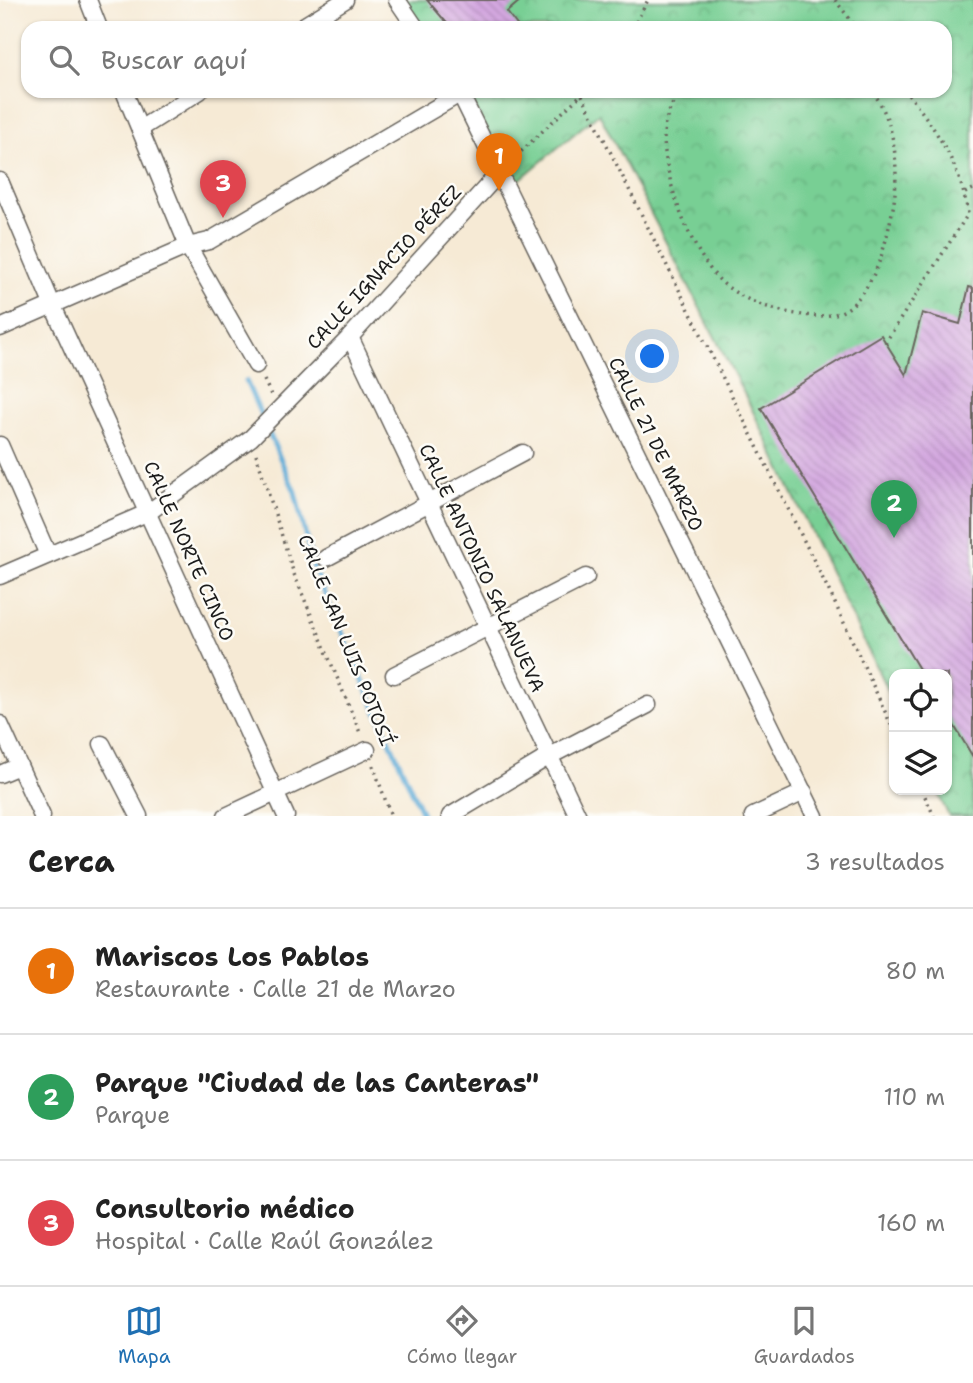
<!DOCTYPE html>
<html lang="es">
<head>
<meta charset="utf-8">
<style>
	:root { --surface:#fff; --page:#f2f2f2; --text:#222; --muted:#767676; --line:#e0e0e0; --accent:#1f6fb2 }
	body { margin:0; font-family:"Shantell Sans",sans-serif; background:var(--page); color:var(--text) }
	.controls { position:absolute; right:21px; bottom:21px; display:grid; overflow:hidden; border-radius:14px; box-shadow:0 2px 5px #0004 }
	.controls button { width:63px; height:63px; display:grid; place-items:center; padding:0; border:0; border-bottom:2px solid var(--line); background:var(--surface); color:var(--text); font:35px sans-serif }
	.you { position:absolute; left:653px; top:357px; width:24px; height:24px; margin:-18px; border:5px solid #fff; border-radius:50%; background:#1a73e8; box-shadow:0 0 0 10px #1a73e833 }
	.badge { display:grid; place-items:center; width:46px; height:46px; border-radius:50%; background:var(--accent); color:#fff; font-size:23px; font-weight:700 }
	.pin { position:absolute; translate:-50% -58px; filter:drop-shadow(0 2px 4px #0008) }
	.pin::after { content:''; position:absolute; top:37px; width:24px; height:21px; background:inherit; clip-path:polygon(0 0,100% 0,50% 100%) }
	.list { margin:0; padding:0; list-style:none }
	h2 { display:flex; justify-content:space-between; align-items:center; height:91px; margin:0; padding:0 28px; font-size:30px }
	h2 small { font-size:23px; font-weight:400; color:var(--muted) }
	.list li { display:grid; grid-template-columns:46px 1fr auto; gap:21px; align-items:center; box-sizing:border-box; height:126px; padding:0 28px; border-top:2px solid var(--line) }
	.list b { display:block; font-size:26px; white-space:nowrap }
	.list p { margin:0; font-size:23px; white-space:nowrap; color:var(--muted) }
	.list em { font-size:23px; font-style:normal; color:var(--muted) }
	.icon { flex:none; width:38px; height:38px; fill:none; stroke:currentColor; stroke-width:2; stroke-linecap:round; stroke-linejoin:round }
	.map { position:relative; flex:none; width:973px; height:816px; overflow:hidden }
	.search { position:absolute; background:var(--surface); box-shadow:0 2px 5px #0004; left:21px; right:21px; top:21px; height:77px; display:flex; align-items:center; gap:18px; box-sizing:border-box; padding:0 24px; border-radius:21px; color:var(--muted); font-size:26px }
	.sheet { height:469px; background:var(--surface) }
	nav { display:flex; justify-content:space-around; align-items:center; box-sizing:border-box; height:98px; border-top:2px solid var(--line); background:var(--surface); font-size:19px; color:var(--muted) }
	nav a { display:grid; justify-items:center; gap:4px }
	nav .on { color:var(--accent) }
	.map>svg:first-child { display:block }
	.park { fill:url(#park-crowns); stroke:#4a7658; stroke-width:2 }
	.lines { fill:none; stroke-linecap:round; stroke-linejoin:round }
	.stream { stroke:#5caad6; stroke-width:5 }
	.building { fill:url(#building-back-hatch) }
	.street-casing { stroke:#68645d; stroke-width:19 }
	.path { stroke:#68645d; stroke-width:3.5; stroke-dasharray:2 5; stroke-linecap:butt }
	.street { stroke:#fff; stroke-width:16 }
	.labels { text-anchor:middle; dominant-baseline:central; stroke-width:5; stroke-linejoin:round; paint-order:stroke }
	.street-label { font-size:19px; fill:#1c1c1c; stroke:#fdfcf7 }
</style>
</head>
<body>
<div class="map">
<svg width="973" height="816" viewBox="0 0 973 816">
	<defs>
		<pattern id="park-crowns" width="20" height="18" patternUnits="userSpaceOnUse" patternTransform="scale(1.75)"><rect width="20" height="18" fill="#78cf94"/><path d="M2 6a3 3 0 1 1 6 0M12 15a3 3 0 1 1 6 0" fill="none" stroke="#67b17f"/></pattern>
		<pattern id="building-back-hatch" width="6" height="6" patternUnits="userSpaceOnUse" patternTransform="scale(1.75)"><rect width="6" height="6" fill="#d3a7df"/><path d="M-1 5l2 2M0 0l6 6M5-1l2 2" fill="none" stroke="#b58fbf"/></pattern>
	</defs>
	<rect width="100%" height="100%" fill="#fdfcf7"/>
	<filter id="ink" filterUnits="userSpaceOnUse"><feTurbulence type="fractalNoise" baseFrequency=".0143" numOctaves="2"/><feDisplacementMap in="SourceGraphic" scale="14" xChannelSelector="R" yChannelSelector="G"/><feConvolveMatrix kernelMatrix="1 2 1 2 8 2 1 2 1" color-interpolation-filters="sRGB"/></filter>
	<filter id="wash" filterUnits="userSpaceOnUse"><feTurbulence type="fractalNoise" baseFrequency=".00686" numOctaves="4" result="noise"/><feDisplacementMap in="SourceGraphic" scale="28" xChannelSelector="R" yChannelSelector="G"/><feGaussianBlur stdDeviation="1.57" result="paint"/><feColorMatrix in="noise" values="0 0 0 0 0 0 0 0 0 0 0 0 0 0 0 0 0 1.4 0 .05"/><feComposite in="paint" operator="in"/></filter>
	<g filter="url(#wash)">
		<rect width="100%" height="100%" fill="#f6ead5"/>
		<path class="park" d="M398 0H973V816H949L936 790H947V674H894V704L748 401 599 113 518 181 459 91H945V28H417Z"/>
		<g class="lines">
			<path class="stream" d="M246 381 295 492 313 567 423 816"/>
		</g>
		<g id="blocks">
			<g class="building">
				<path d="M427 0H521L507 12 519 28H451Z"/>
				<path d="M969 287 973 288V757L947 714V674H922L761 408 881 335 906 375 922 313 960 324Z"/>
			</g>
		</g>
	</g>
	<g filter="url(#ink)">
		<use href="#blocks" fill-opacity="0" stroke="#68645d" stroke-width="2"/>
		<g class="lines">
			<defs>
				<g id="street">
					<path d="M88 0 99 28"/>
					<path d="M397 0 416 28"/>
					<path d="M300 28 345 0"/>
					<path d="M124 91 188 246 256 365"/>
					<path d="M459 91 815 816"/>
					<path d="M140 129 200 91"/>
					<path d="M0 181 52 304 286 816"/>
					<path d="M0 328 188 246 209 241 461 93"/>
					<path d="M350 337 578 816"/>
					<path d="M0 445 48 555"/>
					<path d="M326 558 523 453"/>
					<path d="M0 576 149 512 251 438 350 337 500 172"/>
					<path d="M394 675 586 577"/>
					<path d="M0 724 42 816"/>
					<path d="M102 744 139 816"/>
					<path d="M0 774 19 766"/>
					<path d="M226 816 367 750"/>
					<path d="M450 816 548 757 648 705"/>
					<path d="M753 816 804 792"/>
				</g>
			</defs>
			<use href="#street" class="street-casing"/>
			<g class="path">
				<path d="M835 0 857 28"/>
				<path d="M633 28 648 0"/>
				<path d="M679 91C674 101 667 114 665 125 658 168 693 264 729 288 749 303 779 312 803 315 820 317 840 317 853 304 878 278 885 247 892 213 900 175 897 123 872 91"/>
				<path d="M582 95 833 599 894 731"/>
				<path d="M511 161 585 91"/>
				<path d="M965 193 973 189"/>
				<path d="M885 343 968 214C961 166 936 129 906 91"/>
				<path d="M264 380 271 395"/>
				<path d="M256 454 294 574 361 735"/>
				<path d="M373 765 391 816"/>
				<path d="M922 790 934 816"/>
			</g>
			<use href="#street" class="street"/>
		</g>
	</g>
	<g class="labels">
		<g class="street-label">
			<text transform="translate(384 267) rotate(-47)">CALLE IGNACIO PÉREZ</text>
			<text transform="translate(656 444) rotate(64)">CALLE 21 DE MARZO</text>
			<text transform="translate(189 551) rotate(66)">CALLE NORTE CINCO</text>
			<text transform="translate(482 568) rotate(65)">CALLE ANTONIO SALANUEVA</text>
			<text transform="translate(346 640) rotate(68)">CALLE SAN LUIS POTOSÍ</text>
		</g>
	</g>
</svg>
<div class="controls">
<button><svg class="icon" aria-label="locate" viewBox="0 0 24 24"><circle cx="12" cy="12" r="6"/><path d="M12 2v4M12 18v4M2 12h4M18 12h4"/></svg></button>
<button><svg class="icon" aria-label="layers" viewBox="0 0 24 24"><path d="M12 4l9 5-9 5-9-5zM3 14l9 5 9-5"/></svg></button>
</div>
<div class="you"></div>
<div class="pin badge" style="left:499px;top:191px;background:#e8710a">1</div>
<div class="pin badge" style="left:894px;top:538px;background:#2e9e5b">2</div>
<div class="pin badge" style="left:223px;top:218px;background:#e0444e">3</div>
<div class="search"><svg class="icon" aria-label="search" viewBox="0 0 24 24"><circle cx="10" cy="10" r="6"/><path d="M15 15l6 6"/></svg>Buscar aquí</div>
</div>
<section class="sheet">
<h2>Cerca<small>3 resultados</small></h2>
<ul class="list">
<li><span class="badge" style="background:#e8710a">1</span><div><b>Mariscos Los Pablos</b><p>Restaurante · Calle 21 de Marzo</p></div><em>80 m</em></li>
<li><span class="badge" style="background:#2e9e5b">2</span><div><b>Parque &quot;Ciudad de las Canteras&quot;</b><p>Parque</p></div><em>110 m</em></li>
<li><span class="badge" style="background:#e0444e">3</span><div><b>Consultorio médico</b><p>Hospital · Calle Raúl González</p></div><em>160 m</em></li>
</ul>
</section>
<nav>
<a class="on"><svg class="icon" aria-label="map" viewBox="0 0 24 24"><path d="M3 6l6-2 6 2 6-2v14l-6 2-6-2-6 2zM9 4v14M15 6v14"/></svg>Mapa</a>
<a><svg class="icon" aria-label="directions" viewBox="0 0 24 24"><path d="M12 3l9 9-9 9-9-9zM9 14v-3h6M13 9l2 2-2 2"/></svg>Cómo llegar</a>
<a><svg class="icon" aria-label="saved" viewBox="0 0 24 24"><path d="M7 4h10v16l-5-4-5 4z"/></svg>Guardados</a>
</nav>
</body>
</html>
